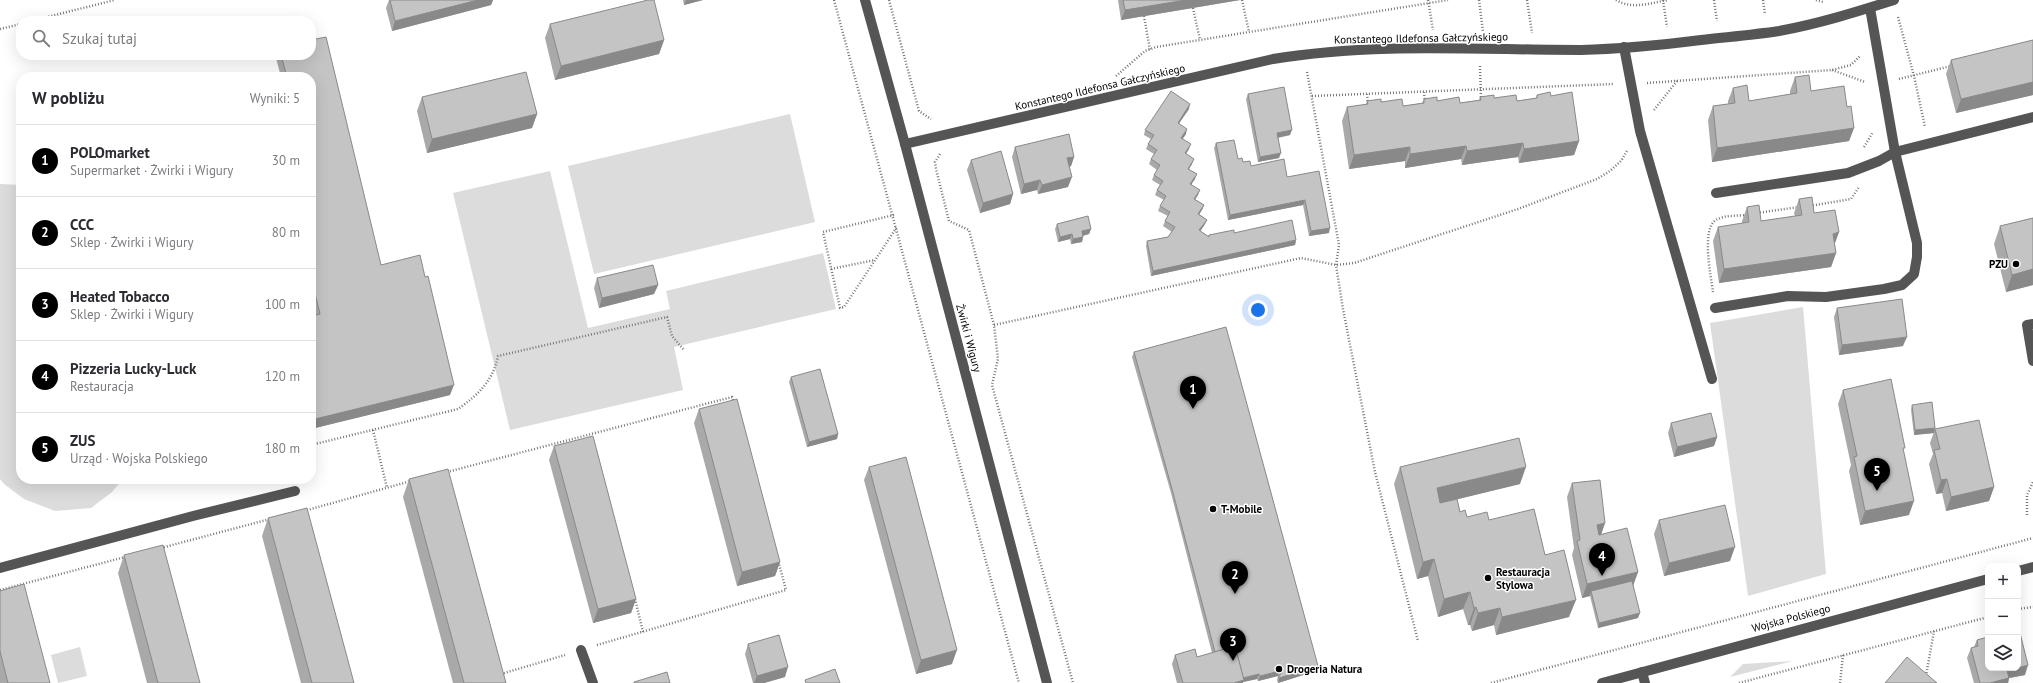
<!DOCTYPE html>
<html lang="pl">
<head>
<meta charset="utf-8">
<style>
	:root { --surface:#fff; --page:#f7f7f7; --text:#2b2b33; --muted:#7c7c81; --line:#e1e1e2; --accent:#000 }
	body { margin:0; font-family:"PT Sans",sans-serif; background:var(--page); color:var(--text) }
	.controls { position:absolute; right:12px; bottom:12px; display:grid; overflow:hidden; border-radius:8px; box-shadow:0 4px 16px #0002 }
	.controls button { width:36px; height:36px; display:grid; place-items:center; padding:0; border:0; border-bottom:1px solid var(--line); background:var(--surface); color:var(--text); font:20px sans-serif }
	.you { position:absolute; left:1258px; top:310px; width:14px; height:14px; margin:-10px; border:3px solid #fff; border-radius:50%; background:#1a73e8; box-shadow:0 0 0 6px #1a73e833 }
	.badge { display:grid; place-items:center; width:26px; height:26px; border-radius:50%; background:var(--accent); color:#fff; font-size:13px; font-weight:700 }
	.pin { position:absolute; translate:-50% -33px; filter:drop-shadow(0 1px 2px #0008) }
	.pin::after { content:''; position:absolute; top:21px; width:14px; height:12px; background:inherit; clip-path:polygon(0 0,100% 0,50% 100%) }
	.list { margin:0; padding:0; list-style:none }
	h2 { display:flex; justify-content:space-between; align-items:center; height:52px; margin:0; padding:0 16px; font-size:17px }
	h2 small { font-size:13px; font-weight:400; color:var(--muted) }
	.list li { display:grid; grid-template-columns:26px 1fr auto; gap:12px; align-items:center; box-sizing:border-box; height:72px; padding:0 16px; border-top:1px solid var(--line) }
	.list b { display:block; font-size:15px; white-space:nowrap }
	.list p { margin:0; font-size:13px; white-space:nowrap; color:var(--muted) }
	.list em { font-size:13px; font-style:normal; color:var(--muted) }
	.icon { flex:none; width:22px; height:22px; fill:none; stroke:currentColor; stroke-width:2; stroke-linecap:round; stroke-linejoin:round }
	.map { position:relative; flex:none; width:2033px; height:683px; overflow:hidden }
	.search { position:absolute; background:var(--surface); box-shadow:0 4px 16px #0002; left:16px; top:16px; width:300px; height:44px; display:flex; align-items:center; gap:10px; box-sizing:border-box; padding:0 14px; border-radius:16px; color:var(--muted); font-size:15px }
	.panel { position:absolute; background:var(--surface); box-shadow:0 4px 16px #0002; left:16px; top:72px; width:300px; height:412px; border-radius:16px }
	.map>svg:first-child { display:block }
	.green { fill:#dcdcdc }
	.lines { fill:none; stroke-linecap:round; stroke-linejoin:round }
	.path { stroke:#777; stroke-width:2.5; stroke-dasharray:1 2; stroke-linecap:butt }
	.minor { stroke:#555; stroke-width:10 }
	.wall { fill:#a9a9a9 }
	.shaded-wall { fill:#898989 }
	.building { fill:#c4c4c4; stroke:#898989 }
	.poi-dot { fill:#000; stroke:#fff; stroke-width:1.5 }
	.labels { text-anchor:middle; dominant-baseline:central; stroke-width:3; stroke-linejoin:round; paint-order:stroke }
	.street-label { font-size:11px; fill:#000; stroke:#fff }
	.poi-label { font-size:11px; font-weight:bold; fill:#000; stroke:#fff; text-anchor:start }
</style>
</head>
<body>
<div class="map">
<svg width="2033" height="683" viewBox="0 0 2033 683">
	<rect width="100%" height="100%" fill="#fff"/>
	<g class="green">
		<path d="M790 114 815 222 594 274 568 166Z"/>
		<path d="M550 171 588 328 670 309 666 291 823 253 836 309 674 347 683 390 510 430 453 193Z"/>
		<path d="M0 184 21 185V479H123L112 492 91 508 55 511 24 499 4 484 0 479Z"/>
		<path d="M1803 307 1826 574 1748 596 1710 323Z"/>
		<path d="M80 647 87 676 58 683 51 655Z"/>
		<path d="M1793 661 1730 677 1743 664Z"/>
	</g>
	<g class="lines">
		<g class="path">
			<path d="M834 0 1019 683"/>
			<path d="M889 0 919 111 931 119"/>
			<path d="M1242 0 1249 32"/>
			<path d="M1428 0 1433 30"/>
			<path d="M1479 0 1483 32"/>
			<path d="M1527 0 1532 33"/>
			<path d="M1616 0C1633 10 1650 3 1668 0"/>
			<path d="M1663 0 1667 27"/>
			<path d="M1714 0 1717 21"/>
			<path d="M1763 0 1765 15"/>
			<path d="M1816 0 1823 2"/>
			<path d="M1193 8 1200 40"/>
			<path d="M1144 16 1150 50"/>
			<path d="M1898 17 1914 76 1925 127"/>
			<path d="M31 21 115 0"/>
			<path d="M0 29 21 24"/>
			<path d="M1480 66 1481 99"/>
			<path d="M1832 70 1865 82"/>
			<path d="M1307 72 1339 245 1336 265 1343 309 1375 472 1418 641"/>
			<path d="M1116 76 1145 51 1156 47 1448 0"/>
			<path d="M1899 79 1951 66"/>
			<path d="M1647 83 1832 70 1851 65 1860 56"/>
			<path d="M1424 92 1425 102"/>
			<path d="M1367 94 1368 104"/>
			<path d="M1312 96 1614 84"/>
			<path d="M1654 110 1677 81"/>
			<path d="M1864 147 1873 132"/>
			<path d="M940 154 935 162 936 169 949 221 969 230 994 325 998 359 992 385 1073 683"/>
			<path d="M1810 206 1851 199 1859 187"/>
			<path d="M1757 213 1799 207"/>
			<path d="M894 215 823 232 840 308 844 307 897 227"/>
			<path d="M831 269 875 260"/>
			<path d="M1713 292C1711 276 1701 229 1716 220 1723 215 1738 216 1746 215"/>
			<path d="M994 325 1301 258 1336 265 1354 263 1518 209 1597 179 1610 171 1621 161 1627 151"/>
			<path d="M373 430 387 488"/>
			<path d="M311 445 458 409C478 395 493 381 498 356L667 317 672 336 684 350"/>
			<path d="M447 472 732 397 734 403"/>
			<path d="M304 511 411 481"/>
			<path d="M2027 515V495L2033 482"/>
			<path d="M161 548 270 519"/>
			<path d="M0 590 125 557"/>
			<path d="M635 599 643 632"/>
			<path d="M2018 609 2033 607"/>
			<path d="M597 645 786 590 779 564"/>
			<path d="M501 674 565 655"/>
			<path d="M1926 676 1934 631"/>
			<path d="M1491 683 2033 538"/>
			<path d="M1739 683 1988 617"/>
			<path d="M1840 683 1843 655"/>
		</g>
		<g class="minor">
			<path d="M865 0 905 144 1047 683"/>
			<path d="M1624 47 1640 131 1712 379"/>
			<path d="M905 144 1273 59C1375 42 1479 50 1581 50 1621 49 1661 45 1701 40 1727 37 1753 35 1779 31 1818 24 1856 12 1894 0"/>
			<path d="M1716 193 1848 173 1879 161 1895 152 2033 117"/>
			<path d="M1715 308 1788 296 1826 297 1884 289 1902 285 1914 274 1917 257V243L1895 152 1870 8"/>
			<path d="M2033 324 2027 325 2033 361"/>
			<path d="M0 568 193 516 295 491"/>
			<path d="M2018 571 2033 567"/>
			<path d="M581 650 593 683"/>
			<path d="M1642 672 1645 683"/>
			<path d="M1602 683 1988 579"/>
		</g>
	</g>
	<g class="wall">
		<path d="M389 0H493L491 5 392 31 386 8Z"/>
		<path d="M683 0H703L684 5Z"/>
		<path d="M1118 0H1240L1121 20Z"/>
		<path d="M550 24 664 40 659 54 555 80 545 38Z"/>
		<path d="M2033 40V95L1956 113 1946 74 1951 60Z"/>
		<path d="M277 55H311L381 265 450 395 311 429V316L314 315 311 301V77H281L276 58Z"/>
		<path d="M1795 77 1811 91 1847 107 1854 128 1849 141 1712 162 1708 120 1713 106 1728 104V101L1733 88 1749 101 1790 94V91Z"/>
		<path d="M1248 94 1290 135 1278 138 1279 158 1258 162 1246 99Z"/>
		<path d="M1537 95 1551 96 1579 141 1574 155 1519 163 1518 157 1462 165 1461 159 1405 168V161L1349 169 1342 121 1347 107 1366 105 1367 101 1403 106 1422 103 1424 99 1460 103 1479 100 1480 97 1517 101 1536 98Z"/>
		<path d="M422 97 537 114 532 128 427 153 417 111Z"/>
		<path d="M1189 109 1179 123 1186 134 1182 138 1189 149 1186 154 1192 164 1189 169 1195 179 1191 184 1198 195 1195 199 1204 205 1202 210 1199 214 1207 220 1205 224 1200 231 1208 236 1209 235 1234 233 1296 240 1295 245 1151 276 1146 246 1147 241 1168 237 1172 232 1163 226 1165 221 1168 216 1158 211 1160 206 1164 200 1155 195 1157 190 1160 185 1152 180 1154 175 1157 170 1149 164 1151 159 1154 154 1146 149 1148 144 1151 139 1144 135 1145 130Z"/>
		<path d="M1216 143 1243 162 1251 166 1287 177 1329 233 1309 236 1303 205 1228 220 1214 148Z"/>
		<path d="M1015 147 1074 157 1071 166 1069 167 1068 187 1038 194 1037 190 1021 194 1012 157Z"/>
		<path d="M971 160 1013 194 1010 204 980 213 967 170Z"/>
		<path d="M1799 199 1814 213 1839 232 1834 244 1836 253 1831 267 1719 283 1713 241 1718 227 1742 224V221L1747 207 1761 221 1795 216 1794 213Z"/>
		<path d="M2033 218V285L2006 292 1994 244 2000 226Z"/>
		<path d="M1057 224 1091 229 1089 234 1083 236 1082 242 1071 244 1070 239 1058 242 1055 229Z"/>
		<path d="M597 278 658 285 654 294 599 308 594 288Z"/>
		<path d="M1837 308 1903 346 1839 355 1834 317Z"/>
		<path d="M1134 352 1316 671 1278 683 1277 680 1278 676 1258 681 1257 679 1243 682V683H1177L1172 664 1175 655 1197 657 1212 653 1171 493 1132 357Z"/>
		<path d="M791 377 838 434 837 439 807 447 789 382Z"/>
		<path d="M1843 390 1909 515 1860 525 1849 471 1851 465 1838 404Z"/>
		<path d="M1912 405 1935 428 1934 433 1914 435 1911 410Z"/>
		<path d="M699 409 780 562 775 576 737 586 694 423Z"/>
		<path d="M1671 423 1717 437 1714 446 1674 457 1668 433Z"/>
		<path d="M1935 429 1994 487 1989 501 1946 511 1942 493 1936 494 1929 464 1933 454 1930 443Z"/>
		<path d="M554 446 636 599 631 613 593 623 549 460Z"/>
		<path d="M869 467 952 664 916 674 864 480Z"/>
		<path d="M1400 467 1520 484 1457 499 1460 512 1467 517 1489 520 1545 555 1569 617 1496 635 1494 625 1472 631 1470 625H1468L1463 609 1438 617 1428 576 1417 579 1394 484Z"/>
		<path d="M409 479 506 683H453L403 497Z"/>
		<path d="M1572 483 1605 523 1601 535 1638 572 1633 585 1638 618 1598 628 1590 596 1582 598 1572 555 1574 548 1567 497Z"/>
		<path d="M268 518 354 683H301L262 536Z"/>
		<path d="M1659 520 1730 561 1664 576 1654 534Z"/>
		<path d="M124 555 200 683H147L118 573Z"/>
		<path d="M0 591 50 683H0Z"/>
		<path d="M1977 640 2025 675 2009 678 2008 683H1974L1967 658 1971 648 1974 647Z"/>
		<path d="M748 644 785 677 764 683H753L745 654Z"/>
	</g>
	<g class="shaded-wall">
		<path d="M478 0H493L491 5 392 31 395 21Z"/>
		<path d="M686 0H703L684 5Z"/>
		<path d="M1186 0H1240L1121 20 1125 10Z"/>
		<path d="M664 40 659 54 555 80 561 66Z"/>
		<path d="M2033 82V95L1956 113 1961 99Z"/>
		<path d="M1190 104 1189 109 1176 128 1178 123Z"/>
		<path d="M537 114 532 128 427 153 432 139Z"/>
		<path d="M1854 128 1849 141 1712 162 1717 148Z"/>
		<path d="M1187 129 1186 134 1180 143 1181 138Z"/>
		<path d="M1292 130 1290 135 1275 138 1277 133Z"/>
		<path d="M1579 141 1574 155 1519 163 1524 149Z"/>
		<path d="M1523 143 1518 157 1462 165 1467 151Z"/>
		<path d="M1191 144 1189 149 1183 158 1185 153Z"/>
		<path d="M1466 146 1461 159 1405 168 1410 154Z"/>
		<path d="M1410 147 1405 161 1349 169 1354 155Z"/>
		<path d="M1281 153 1279 158 1258 162 1260 157Z"/>
		<path d="M1074 157 1071 166 1064 168 1067 158Z"/>
		<path d="M1194 159 1192 164 1186 174 1188 169Z"/>
		<path d="M1197 174 1195 179 1189 188 1190 184Z"/>
		<path d="M1072 177 1068 187 1038 194 1042 185Z"/>
		<path d="M1040 180 1037 190 1021 194 1024 184Z"/>
		<path d="M1200 190 1198 195 1192 204 1194 199Z"/>
		<path d="M1013 194 1010 204 980 213 983 203Z"/>
		<path d="M1305 200 1303 205 1228 220 1230 215Z"/>
		<path d="M1204 205 1202 210 1196 219 1198 214Z"/>
		<path d="M1207 220 1205 224 1198 235 1199 230Z"/>
		<path d="M1330 228 1329 233 1309 236 1311 231Z"/>
		<path d="M1091 229 1089 234 1080 236 1082 231Z"/>
		<path d="M1839 232 1834 246 1833 234Z"/>
		<path d="M1072 234 1070 239 1058 242 1060 237Z"/>
		<path d="M1083 237 1082 242 1071 244 1073 239Z"/>
		<path d="M1296 240 1295 245 1151 276 1153 271Z"/>
		<path d="M1836 253 1831 267 1719 283 1724 269Z"/>
		<path d="M2033 269V285L2006 292 2012 275Z"/>
		<path d="M658 285 654 294 599 308 602 298Z"/>
		<path d="M1907 337 1903 346 1839 355 1842 345Z"/>
		<path d="M454 385 450 395 311 429V420Z"/>
		<path d="M1935 428 1934 433 1914 435 1915 430Z"/>
		<path d="M838 434 837 439 807 447 809 442Z"/>
		<path d="M1717 437 1714 446 1674 457 1677 447Z"/>
		<path d="M1526 467 1520 484 1430 506 1437 488Z"/>
		<path d="M1947 479 1942 493 1936 494 1941 480Z"/>
		<path d="M1994 487 1989 501 1946 511 1951 497Z"/>
		<path d="M1914 501 1909 515 1860 525 1865 511Z"/>
		<path d="M1605 523 1600 537 1592 538 1597 525Z"/>
		<path d="M1735 547 1730 561 1664 576 1669 563Z"/>
		<path d="M1434 559 1428 576 1417 579 1423 562Z"/>
		<path d="M780 562 775 576 737 586 742 572Z"/>
		<path d="M1638 572 1633 586 1591 591 1590 596 1582 598 1587 584Z"/>
		<path d="M1470 592 1463 609 1438 617 1444 599Z"/>
		<path d="M636 599 631 613 593 623 598 609Z"/>
		<path d="M1576 600 1569 617 1496 635 1502 617Z"/>
		<path d="M1476 607 1470 625H1468L1474 608Z"/>
		<path d="M1500 608 1494 625 1472 631 1478 613Z"/>
		<path d="M1640 613 1638 618 1598 628 1599 623Z"/>
		<path d="M957 650 952 664 916 674 921 660Z"/>
		<path d="M2028 665 2025 675 2009 678 2008 683H1990L2007 670Z"/>
		<path d="M1318 666 1316 671 1278 683 1279 678Z"/>
		<path d="M788 667 785 677 764 683H754L757 676Z"/>
		<path d="M1280 671 1278 676 1258 681 1260 676Z"/>
		<path d="M1259 674 1257 679 1243 682V683H1234L1240 679Z"/>
	</g>
	<g class="building">
		<path d="M390 0H478L395 21Z"/>
		<path d="M648 0H654L664 40 561 66 550 24Z"/>
		<path d="M1123 0H1186L1125 10Z"/>
		<path d="M326 37 381 265 420 255 425 277 428 276 454 385 311 420V316L320 314 311 277V77H287L281 55H311V40Z"/>
		<path d="M2033 40V82L1961 99 1951 60Z"/>
		<path d="M526 72 537 114 432 139 422 97Z"/>
		<path d="M179 73 180 77H161Z"/>
		<path d="M1809 75 1811 91 1844 86 1847 107 1851 106 1854 128 1717 148 1713 106 1735 103 1733 88 1747 85 1749 101 1797 93 1795 77Z"/>
		<path d="M1284 87 1292 130 1277 133 1281 153 1260 157 1248 94Z"/>
		<path d="M1171 91 1190 104 1178 123 1187 129 1181 138 1191 144 1185 153 1194 159 1188 169 1197 174 1190 184 1200 190 1194 199 1204 205 1198 214 1207 220 1199 230 1209 237V235L1234 230V233L1292 220 1296 240 1153 271 1147 241 1168 237 1175 227 1165 221 1170 212 1160 206 1166 196 1157 190 1163 181 1154 175 1160 165 1151 159 1157 150 1148 144 1154 135 1145 130Z"/>
		<path d="M1550 92 1551 96 1572 92 1579 141 1524 149 1523 143 1467 151 1466 146 1410 154V147L1354 155 1347 107 1368 104 1367 101 1381 99V102L1402 99 1403 106 1424 103V99L1437 97V101L1459 97 1460 103 1481 100 1480 97 1494 95V98L1516 95 1517 101 1537 98V95Z"/>
		<path d="M1069 134 1074 157 1067 158 1072 177 1042 185 1040 180 1024 184 1015 147Z"/>
		<path d="M1234 140 1238 159 1242 158 1243 162 1250 161 1251 166 1284 159 1287 177 1319 171 1330 228 1311 231 1305 200 1230 215 1216 143Z"/>
		<path d="M1001 151 1013 194 983 203 971 160Z"/>
		<path d="M1812 197 1814 213 1835 210 1839 232 1833 234 1836 253 1724 269 1718 227 1749 222 1747 207 1759 205 1761 221 1802 215 1799 199Z"/>
		<path d="M1088 216 1091 229 1082 231 1083 237 1073 239 1072 234 1060 237 1057 224Z"/>
		<path d="M2033 218V269L2012 275 2000 226Z"/>
		<path d="M653 265 658 285 602 298 597 278Z"/>
		<path d="M1902 299 1907 337 1842 345 1837 308Z"/>
		<path d="M1226 327 1318 666 1279 678V675L1281 674 1280 671 1260 676 1259 674 1243 678 1235 646 1215 652 1172 489 1134 352Z"/>
		<path d="M820 369 838 434 809 442 791 377Z"/>
		<path d="M1891 379 1905 448H1903L1914 501 1865 511 1854 457 1857 456 1843 390Z"/>
		<path d="M737 399 780 562 742 572 699 409Z"/>
		<path d="M1932 402 1935 428 1915 430 1912 405Z"/>
		<path d="M1711 413 1717 437 1677 447 1671 423Z"/>
		<path d="M1979 420 1994 487 1951 497 1947 479 1941 480 1934 450 1940 449 1935 429Z"/>
		<path d="M593 436 636 599 598 609 554 446Z"/>
		<path d="M1519 438 1526 467 1437 488 1440 503 1457 499 1460 512 1465 510 1467 517 1487 512 1489 520 1534 509 1545 555 1564 550 1576 600 1502 617 1500 608 1478 613 1476 607 1474 608 1470 592 1444 599 1434 559 1423 562 1400 467Z"/>
		<path d="M906 457 957 650 921 660 869 467Z"/>
		<path d="M448 469 506 683H464L409 479Z"/>
		<path d="M1600 480 1605 523 1597 525 1599 535 1627 528 1638 572 1587 584 1577 541 1580 540 1572 483Z"/>
		<path d="M1725 505 1735 547 1669 563 1659 520Z"/>
		<path d="M307 508 354 683H312L268 518Z"/>
		<path d="M163 545 200 683H158L124 555Z"/>
		<path d="M1632 581 1640 613 1599 623 1591 591Z"/>
		<path d="M24 584 50 683H8L0 651V591Z"/>
		<path d="M2018 629H2019L2028 665 2018 668Z"/>
		<path d="M779 635 788 667 757 676 748 644Z"/>
		<path d="M1988 637V668H2016L2007 670 2009 678 1990 683H1980L1971 648 1978 646 1977 640Z"/>
		<path d="M1235 646 1244 680 1234 683H1183L1175 655 1195 649 1197 657Z"/>
		<path d="M1907 657 1937 683H1885Z"/>
		<path d="M835 669 840 683H806L805 680Z"/>
		<path d="M667 672 670 683H634V682Z"/>
	</g>
	<g class="poi-dot">
		<circle cx="2016" cy="264" r="4"/>
		<circle cx="1213" cy="509" r="4"/>
		<circle cx="1488" cy="578" r="4"/>
		<circle cx="1279" cy="669" r="4"/>
	</g>
	<g class="labels">
		<g class="street-label">
			<text transform="translate(1421 38) rotate(-1)">Konstantego Ildefonsa Gałczyńskiego</text>
			<text transform="translate(1100 87) rotate(-13)">Konstantego Ildefonsa Gałczyńskiego</text>
			<text transform="translate(969 338) rotate(75)">Żwirki i Wigury</text>
			<text transform="translate(1791 618) rotate(-15)">Wojska Polskiego</text>
		</g>
		<g class="poi-label">
			<text x="2008" y="264" text-anchor="end">PZU</text>
			<text x="1221" y="509">T-Mobile</text>
			<text x="1496" y="572">Restauracja<tspan x="1496" dy="13">Stylowa</tspan></text>
			<text x="1287" y="669">Drogeria Natura</text>
		</g>
	</g>
</svg>
<div class="controls">
<button>+</button>
<button>−</button>
<button><svg class="icon" aria-label="layers" viewBox="0 0 24 24"><path d="M12 4l9 5-9 5-9-5zM3 14l9 5 9-5"/></svg></button>
</div>
<div class="you"></div>
<div class="pin badge" style="left:1193px;top:409px">1</div>
<div class="pin badge" style="left:1235px;top:594px">2</div>
<div class="pin badge" style="left:1233px;top:661px">3</div>
<div class="pin badge" style="left:1602px;top:576px">4</div>
<div class="pin badge" style="left:1877px;top:491px">5</div>
<div class="search"><svg class="icon" aria-label="search" viewBox="0 0 24 24"><circle cx="10" cy="10" r="6"/><path d="M15 15l6 6"/></svg>Szukaj tutaj</div>
<section class="panel">
<h2>W pobliżu<small>Wyniki: 5</small></h2>
<ul class="list">
<li><span class="badge">1</span><div><b>POLOmarket</b><p>Supermarket · Żwirki i Wigury</p></div><em>30 m</em></li>
<li><span class="badge">2</span><div><b>CCC</b><p>Sklep · Żwirki i Wigury</p></div><em>80 m</em></li>
<li><span class="badge">3</span><div><b>Heated Tobacco</b><p>Sklep · Żwirki i Wigury</p></div><em>100 m</em></li>
<li><span class="badge">4</span><div><b>Pizzeria Lucky-Luck</b><p>Restauracja</p></div><em>120 m</em></li>
<li><span class="badge">5</span><div><b>ZUS</b><p>Urząd · Wojska Polskiego</p></div><em>180 m</em></li>
</ul>
</section>
</div>
</body>
</html>
